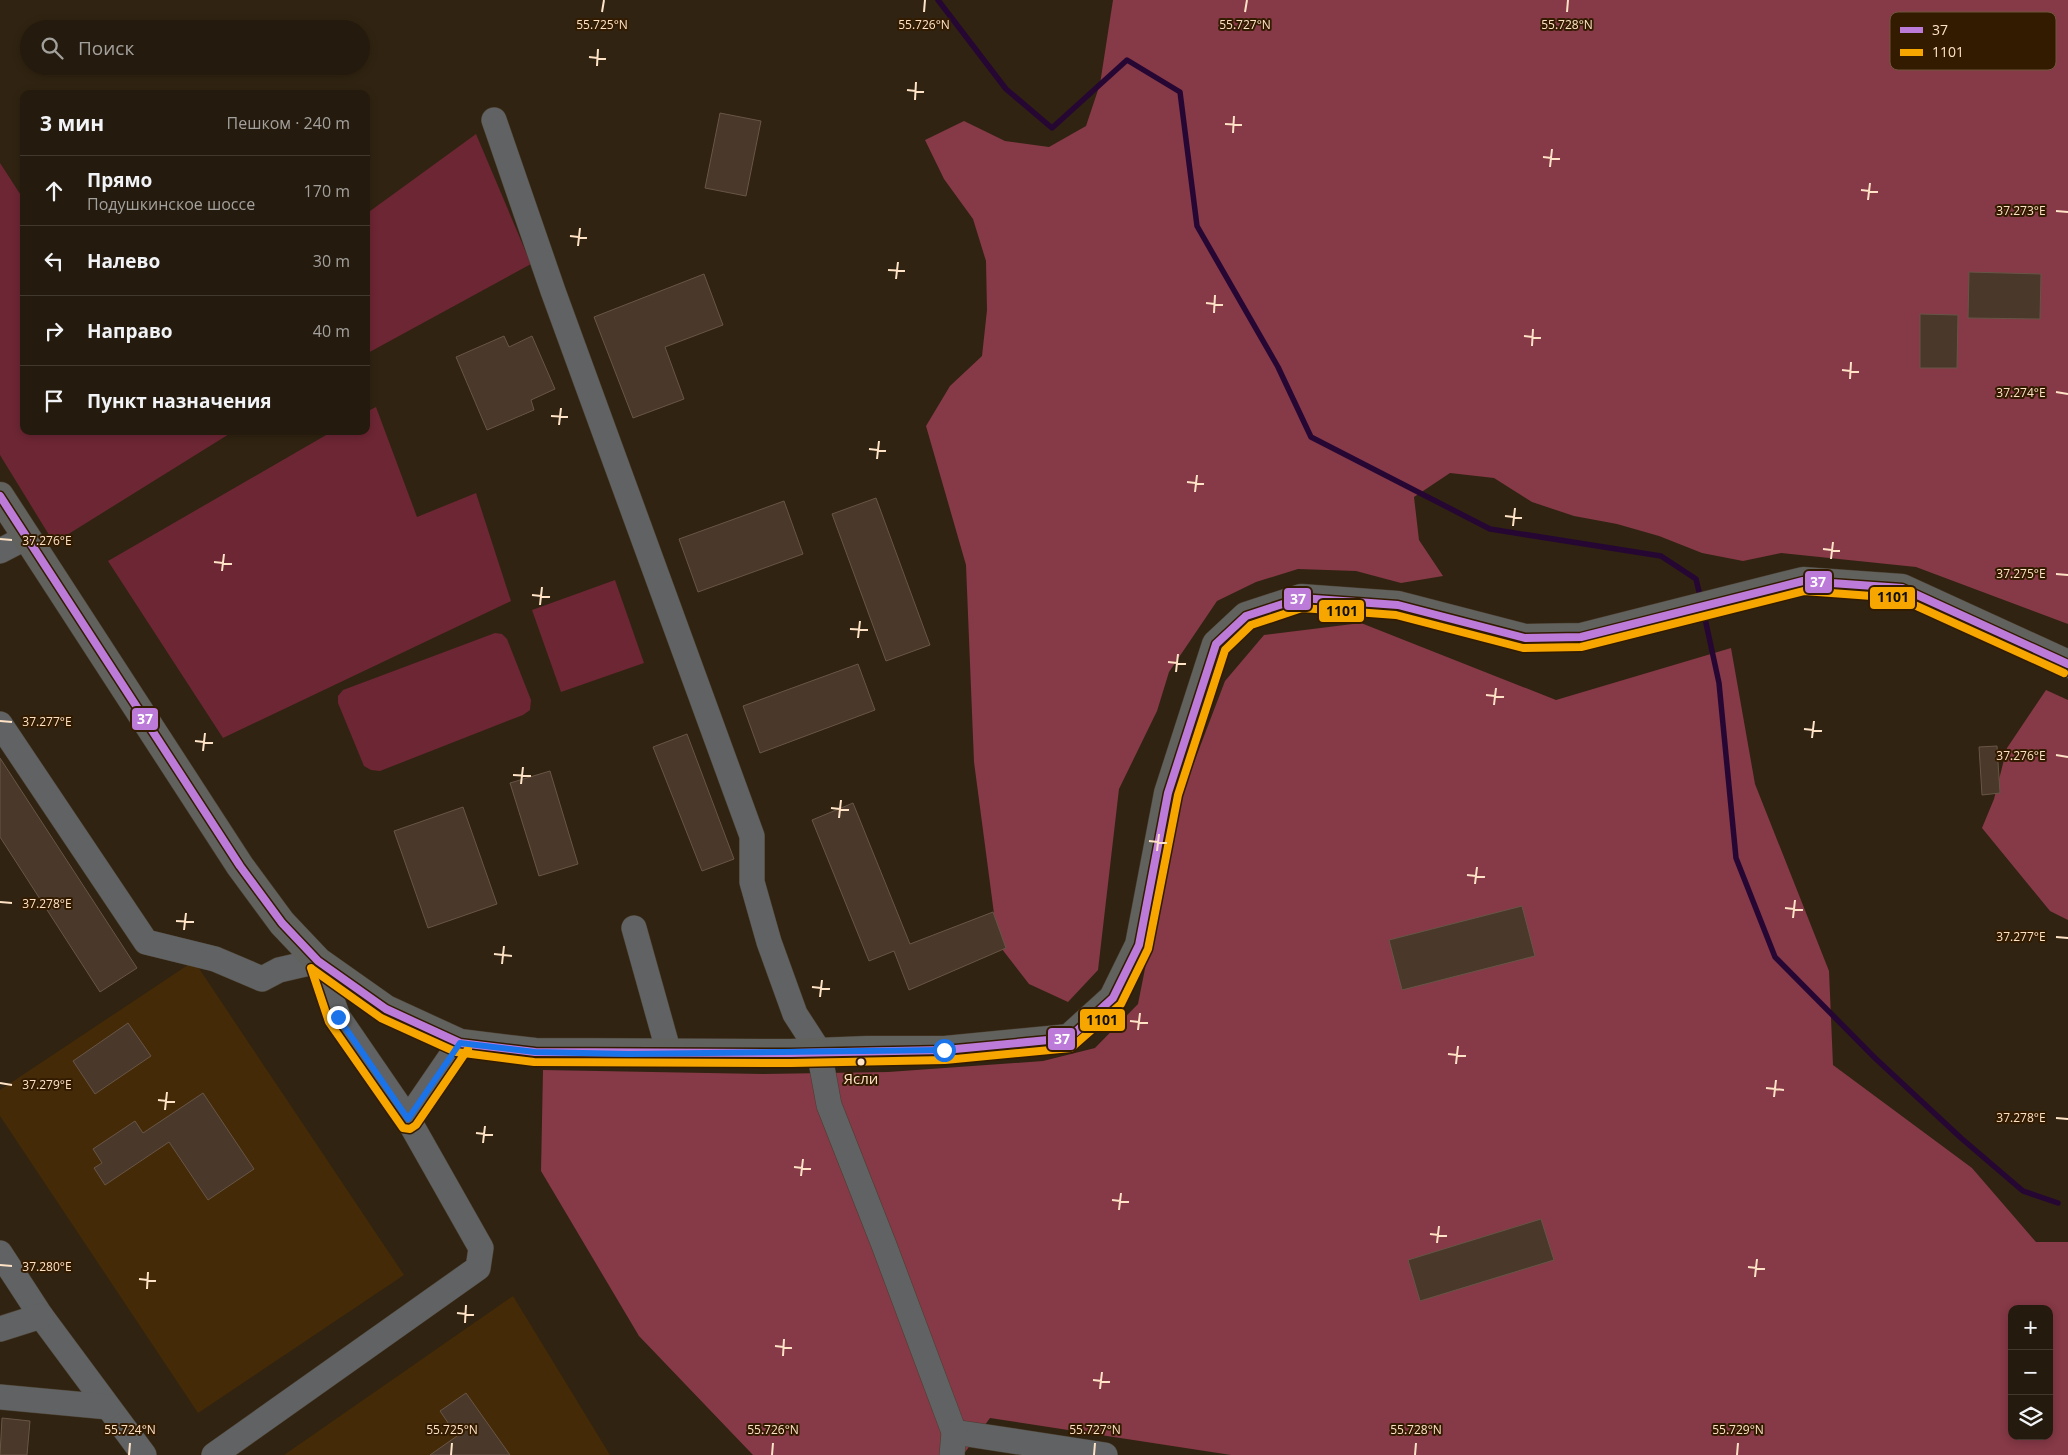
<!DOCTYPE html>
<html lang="ru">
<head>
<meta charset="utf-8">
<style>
	:root { --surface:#241a0d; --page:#30271b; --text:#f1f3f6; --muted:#a3a19d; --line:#41382e }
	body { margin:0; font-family:"Open Sans",sans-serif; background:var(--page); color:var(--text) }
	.controls { position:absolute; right:15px; bottom:15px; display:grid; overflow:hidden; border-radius:10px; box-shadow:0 2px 8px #0003 }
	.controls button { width:45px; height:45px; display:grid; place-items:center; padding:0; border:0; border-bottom:1px solid var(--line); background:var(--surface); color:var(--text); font:25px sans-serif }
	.stop { position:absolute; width:15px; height:15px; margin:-11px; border:4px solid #1a73e8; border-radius:50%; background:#fff }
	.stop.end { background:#1a73e8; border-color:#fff; box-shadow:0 1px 5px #0008 }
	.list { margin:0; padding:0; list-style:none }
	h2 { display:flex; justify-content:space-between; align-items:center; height:65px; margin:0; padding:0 20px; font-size:21px }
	h2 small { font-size:16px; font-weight:400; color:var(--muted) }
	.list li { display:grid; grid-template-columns:32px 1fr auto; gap:15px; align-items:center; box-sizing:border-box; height:70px; padding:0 20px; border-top:1px solid var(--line) }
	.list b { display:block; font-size:19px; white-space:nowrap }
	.list p { margin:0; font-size:16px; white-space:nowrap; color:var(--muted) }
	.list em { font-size:16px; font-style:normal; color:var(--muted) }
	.icon { flex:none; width:28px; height:28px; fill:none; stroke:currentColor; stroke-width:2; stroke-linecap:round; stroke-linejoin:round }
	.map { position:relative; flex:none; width:2068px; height:1455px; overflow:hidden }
	.search { position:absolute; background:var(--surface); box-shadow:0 2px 8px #0003; left:20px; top:20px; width:350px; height:55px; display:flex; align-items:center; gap:12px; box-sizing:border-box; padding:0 18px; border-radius:28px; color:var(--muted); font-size:19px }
	.panel { position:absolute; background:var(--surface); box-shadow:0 2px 8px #0003; left:20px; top:90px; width:350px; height:345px; border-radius:10px }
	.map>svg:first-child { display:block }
	.built { fill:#442a07 }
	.green { fill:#6d2634 }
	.forest { fill:#863947; fill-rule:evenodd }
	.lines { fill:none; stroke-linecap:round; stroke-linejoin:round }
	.stream { stroke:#260734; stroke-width:5.5 }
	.building { fill:#4a392a; stroke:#685546 }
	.minor-casing { stroke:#4a3d2d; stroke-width:26 }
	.major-casing { stroke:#4a3d2d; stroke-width:29 }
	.minor { stroke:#606263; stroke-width:25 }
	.major { stroke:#61615e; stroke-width:28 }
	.bus-1-casing { stroke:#331b00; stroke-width:11 }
	.bus-2-casing { stroke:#331b00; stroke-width:11 }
	.bus-1 { stroke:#bd7bd9; stroke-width:8 }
	.bus-2 { stroke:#f7a600; stroke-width:8 }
	.route { stroke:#1a73e8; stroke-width:6 }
	.ticks { fill:none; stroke:#ffe3c6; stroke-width:2 }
	.bus-dot { fill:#ffe3c6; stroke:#331b00; stroke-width:2 }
	.labels { text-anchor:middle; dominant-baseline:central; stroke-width:4; stroke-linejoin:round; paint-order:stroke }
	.bus-label { font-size:15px; fill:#ffe3c6; stroke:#331b00 }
	.key { fill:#331b00; stroke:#70573b; stroke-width:1 }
	.key-label { font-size:14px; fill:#ffe3c6 }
	.ticks-label { font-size:12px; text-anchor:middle; fill:#ffe3c6; stroke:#331b00; stroke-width:4; stroke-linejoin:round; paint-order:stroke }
	.line-badge { stroke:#331b00; stroke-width:2 }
	.badge-label { font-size:14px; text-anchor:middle; font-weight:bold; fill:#fff }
	.pale-badge-label { font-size:14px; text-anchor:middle; font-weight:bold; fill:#111 }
</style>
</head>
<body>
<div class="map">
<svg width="2068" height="1455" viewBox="0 0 2068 1455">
	<rect width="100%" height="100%" fill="#302311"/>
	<g class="built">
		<path d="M194 961 404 1275 198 1413 0 1116V1090Z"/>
		<path d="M513 1296 610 1455H284Z"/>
	</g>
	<g class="green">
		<path d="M476 134 531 264 366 354V214Z"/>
		<path d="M0 163 24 200V431H234L54 543 0 455Z"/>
		<path d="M376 407 417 517 476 493 511 601 223 738 108 561 333 431H366V412Z"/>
		<path d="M615 580 644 663 561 692 532 610Z"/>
		<path d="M495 633 502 634 507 639 531 700 530 710 523 715 380 771 371 770 364 766 338 703V696L343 690Z"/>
	</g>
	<g class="forest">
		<path d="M1113 0H2068V624L1916 567 1781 553 1743 561 1702 553 1659 536 1617 524 1574 516 1532 502 1494 478 1450 473 1414 497 1419 540 1443 576 1401 583 1356 571 1298 569 1256 582 1217 601 1169 672 1157 711 1119 789 1098 970 1068 1002 1029 984 998 944 974 762 966 565 926 426 950 386 982 356 987 310 986 261 973 219 944 179 925 140 964 121 1005 141 1049 147 1086 126 1100 84Z"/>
		<path d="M1361 623 1556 700 1731 648 1755 784 1829 971 1833 1065 1972 1168 2036 1242H2068V1455H1231L990 1418 963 1455H753L639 1336 541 1171 543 1070 763 1074 888 1072 1043 1061 1095 1048 1138 1004 1177 807 1225 681 1264 635ZM2012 1309H2049V1436H2012Z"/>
		<path d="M2046 690 2068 700V920L2050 911 1982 828 1994 799 2007 748Z"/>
	</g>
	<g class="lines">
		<g class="stream">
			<path d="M938 0 1006 89 1052 128 1127 60 1180 92 1197 226 1278 367 1311 437 1490 529 1661 556 1696 579 1701 600"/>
			<path d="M1704 614 1719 683 1736 858 1775 957 1875 1058 1961 1138 2023 1191 2058 1203"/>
		</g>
	</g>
	<g class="building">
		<path d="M720 113 761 121 746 196 705 188Z"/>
		<path d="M1969 272 2041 274 2040 319 1968 318Z"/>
		<path d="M704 274 723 325 665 347 684 399 633 418 594 317Z"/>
		<path d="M1920 314 1958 315 1957 368H1920Z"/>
		<path d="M504 336 509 347 532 336 555 389 531 400 534 410 487 430 456 357Z"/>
		<path d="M876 498 930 645 886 661 832 514Z"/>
		<path d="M784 501 803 554 698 592 679 539Z"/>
		<path d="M858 664 875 710 760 753 743 706Z"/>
		<path d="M687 734 734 859 702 871 653 747Z"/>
		<path d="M1997 746 2000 793 1982 795 1979 747Z"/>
		<path d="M0 758 137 968 100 992 0 837Z"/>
		<path d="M550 771 578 864 539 876 510 783Z"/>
		<path d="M853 803 910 944 993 912 1006 948 909 990 894 951 869 961 812 820Z"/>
		<path d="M463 807 497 904 428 928 394 831Z"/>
		<path d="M1522 906 1535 956 1402 990 1389 940Z"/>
		<path d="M128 1023 151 1056 95 1094 73 1061Z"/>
		<path d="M203 1093 254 1169 208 1200 169 1142 105 1185 94 1168 102 1163 93 1149 135 1121 143 1133Z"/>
		<path d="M1541 1219 1554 1260 1420 1301 1408 1260Z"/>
		<path d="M466 1393 510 1455H430L457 1436 440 1411Z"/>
		<path d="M2 1418 30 1421 27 1455H0Z"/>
	</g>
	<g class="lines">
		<defs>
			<g id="minor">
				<path d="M494 120 553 291 752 836V882L769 942 795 1014 819 1051 829 1105 884 1245 954 1432 1105 1455"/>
				<path d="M0 551 27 537"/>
				<path d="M0 724 146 942 215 959 262 979 279 970 318 961 338 1017 408 1119 481 1248 478 1268 214 1455"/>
				<path d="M634 928 669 1053"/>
				<path d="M408 1119 460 1043"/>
				<path d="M0 1253 41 1316 144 1455"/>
				<path d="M0 1329 41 1316"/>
				<path d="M0 1397 108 1407"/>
				<path d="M952 1455 954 1432"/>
			</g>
			<path id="major" d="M0 496 240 866 282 923 318 961 386 1009 460 1043 535 1052 791 1053 867 1050H945L1069 1038 1113 998 1139 945 1168 793 1216 644 1246 616 1301 598 1398 605 1525 638 1581 637 1803 581 1902 588 2068 664"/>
		</defs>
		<use href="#minor" class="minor-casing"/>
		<use href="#major" class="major-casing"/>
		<use href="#minor" class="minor"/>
		<use href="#major" class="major"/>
		<defs>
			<path id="bus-1" d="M0 496 240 866 282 923 318 961 386 1009 460 1043 535 1052 791 1053 945 1050 1069 1038 1113 998 1139 945 1168 793 1216 644 1246 616 1301 598 1398 605 1525 638 1581 637 1803 581 1902 588 2068 664"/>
			<g id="bus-2">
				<path d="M311 968 329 1022 403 1128 410 1129 416 1125 468 1049"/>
				<path d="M312 969 381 1018 456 1052 534 1062 791 1063 945 1060 1071 1048 1121 1004 1148 949 1178 795 1225 650 1251 625 1302 608 1396 615 1523 648 1581 647 1804 591 1899 598 2064 673"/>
			</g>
		</defs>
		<use href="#bus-1" class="bus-1-casing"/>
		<use href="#bus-2" class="bus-2-casing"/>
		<use href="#bus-1" class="bus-1"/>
		<use href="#bus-2" class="bus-2"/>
	</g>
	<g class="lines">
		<path class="route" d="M338 1017 408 1119 460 1043 535 1052 629 1054 944 1050"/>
	</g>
	<path class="ticks" d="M602 12 604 0M924 12 925 0M1245 12 1247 0M1567 12 1568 0M589 57 606 59M597 66 598 49M907 90 924 92M915 100 916 82M1225 124 1242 125M1233 133 1234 116M1543 157 1560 159M1550 167 1552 149M1861 190 1878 192M1868 200 1870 183M2056 211 2068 212M570 236 587 238M578 246 580 228M888 270 905 271M896 279 898 262M1206 303 1223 305M1214 313 1215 295M1524 336 1541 338M1532 346 1533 329M1842 370 1859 372M1850 379 1851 362M2056 392 2068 394M551 416 568 417M559 425 561 408M869 449 886 451M877 459 879 441M1187 482 1204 484M1195 492 1197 475M1505 516 1522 518M1513 526 1515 508M0 539 12 540M1823 549 1840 551M1831 559 1833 542M214 562 232 564M222 571 224 554M2056 574 2068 575M532 595 550 597M540 605 542 587M850 629 868 630M858 638 860 621M1168 662 1186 664M1176 672 1178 654M1486 695 1504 697M1494 705 1496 688M0 721 12 722M1804 729 1822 731M1812 738 1814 721M195 741 213 743M203 751 205 733M2056 755 2068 757M513 775 531 776M521 784 523 767M831 808 849 810M839 818 841 800M1149 841 1167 843M1157 851 1159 834M1467 875 1485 877M1475 884 1477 867M0 902 12 903M1785 908 1803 910M1793 918 1795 900M176 921 194 922M184 930 186 913M2056 937 2068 938M494 954 512 956M502 964 504 946M812 987 830 989M820 997 822 980M1130 1021 1148 1023M1138 1030 1140 1013M1448 1054 1466 1056M1456 1064 1458 1046M0 1083 12 1085M1766 1088 1784 1090M1774 1097 1776 1080M158 1100 175 1102M165 1110 167 1092M2056 1118 2068 1119M476 1133 493 1135M483 1143 485 1126M794 1167 811 1169M801 1176 803 1159M1112 1200 1129 1202M1119 1210 1121 1193M1430 1234 1447 1236M1437 1243 1439 1226M0 1265 12 1266M1748 1267 1765 1269M1755 1277 1757 1259M139 1279 156 1281M147 1289 148 1272M457 1313 474 1315M465 1323 466 1305M775 1346 792 1348M783 1356 784 1339M1093 1380 1110 1382M1100 1389 1102 1372M129 1455 130 1443M451 1455 452 1443M772 1455 773 1443M1094 1455 1095 1443M1415 1455 1416 1443M1737 1455 1738 1443"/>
	<circle class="bus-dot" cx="861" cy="1062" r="4.5"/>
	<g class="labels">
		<g class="bus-label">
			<text x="861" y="1078">Ясли</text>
		</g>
	</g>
	<rect x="1890" y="12" width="166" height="58" rx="8" class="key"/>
	<rect x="1900" y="27" width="23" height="6" fill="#bd7bd9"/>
	<rect x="1900" y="49" width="23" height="7" fill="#f7a600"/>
	<g class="key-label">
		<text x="1932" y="35">37</text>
		<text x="1932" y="57">1101</text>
	</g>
	<g class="ticks-label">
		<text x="602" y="29">55.725°N</text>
		<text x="924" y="29">55.726°N</text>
		<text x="1245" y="29">55.727°N</text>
		<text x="1567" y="29">55.728°N</text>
		<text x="2021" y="215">37.273°E</text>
		<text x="2021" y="397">37.274°E</text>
		<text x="47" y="545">37.276°E</text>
		<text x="2021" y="578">37.275°E</text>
		<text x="47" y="726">37.277°E</text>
		<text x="2021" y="760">37.276°E</text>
		<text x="47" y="908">37.278°E</text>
		<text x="2021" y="941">37.277°E</text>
		<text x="47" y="1089">37.279°E</text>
		<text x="2021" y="1122">37.278°E</text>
		<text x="47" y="1271">37.280°E</text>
		<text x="130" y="1434">55.724°N</text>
		<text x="452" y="1434">55.725°N</text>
		<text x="773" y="1434">55.726°N</text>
		<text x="1095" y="1434">55.727°N</text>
		<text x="1416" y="1434">55.728°N</text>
		<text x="1738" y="1434">55.729°N</text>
	</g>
	<g class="line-badge">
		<rect x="1804" y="570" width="29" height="24" rx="5" fill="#bd7bd9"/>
		<rect x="1869" y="586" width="47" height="24" rx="5" fill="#f7a600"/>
		<rect x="1283" y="587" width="29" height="24" rx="5" fill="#bd7bd9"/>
		<rect x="1318" y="599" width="47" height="24" rx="5" fill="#f7a600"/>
		<rect x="131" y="707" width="28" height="24" rx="5" fill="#bd7bd9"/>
		<rect x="1079" y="1008" width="47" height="24" rx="5" fill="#f7a600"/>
		<rect x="1047" y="1027" width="29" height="24" rx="5" fill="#bd7bd9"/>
	</g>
	<g class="badge-label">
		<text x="1818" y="587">37</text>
		<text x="1298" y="604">37</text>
		<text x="145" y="724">37</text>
		<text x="1062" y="1044">37</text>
	</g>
	<g class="pale-badge-label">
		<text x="1893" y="602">1101</text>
		<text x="1342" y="616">1101</text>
		<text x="1102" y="1025">1101</text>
	</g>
</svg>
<div class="controls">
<button>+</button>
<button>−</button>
<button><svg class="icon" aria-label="layers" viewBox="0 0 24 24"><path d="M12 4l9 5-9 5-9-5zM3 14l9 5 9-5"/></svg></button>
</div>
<div class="stop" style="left:944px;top:1050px"></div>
<div class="stop end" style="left:338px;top:1017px"></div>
<div class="search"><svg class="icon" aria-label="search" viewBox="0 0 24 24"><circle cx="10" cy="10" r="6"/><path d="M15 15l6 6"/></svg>Поиск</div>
<section class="panel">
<h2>3 мин<small>Пешком · 240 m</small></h2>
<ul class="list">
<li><svg class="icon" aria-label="ahead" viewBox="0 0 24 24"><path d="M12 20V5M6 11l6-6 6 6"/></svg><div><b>Прямо</b><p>Подушкинское шоссе</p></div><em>170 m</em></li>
<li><svg class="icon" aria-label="left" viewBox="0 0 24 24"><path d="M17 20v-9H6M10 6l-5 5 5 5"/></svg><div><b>Налево</b></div><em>30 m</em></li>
<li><svg class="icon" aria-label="right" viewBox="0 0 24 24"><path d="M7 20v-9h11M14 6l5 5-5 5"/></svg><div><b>Направо</b></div><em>40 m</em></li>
<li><svg class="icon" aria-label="arrive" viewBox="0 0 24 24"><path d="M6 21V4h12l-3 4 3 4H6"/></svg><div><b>Пункт назначения</b></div></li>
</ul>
</section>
</div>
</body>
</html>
